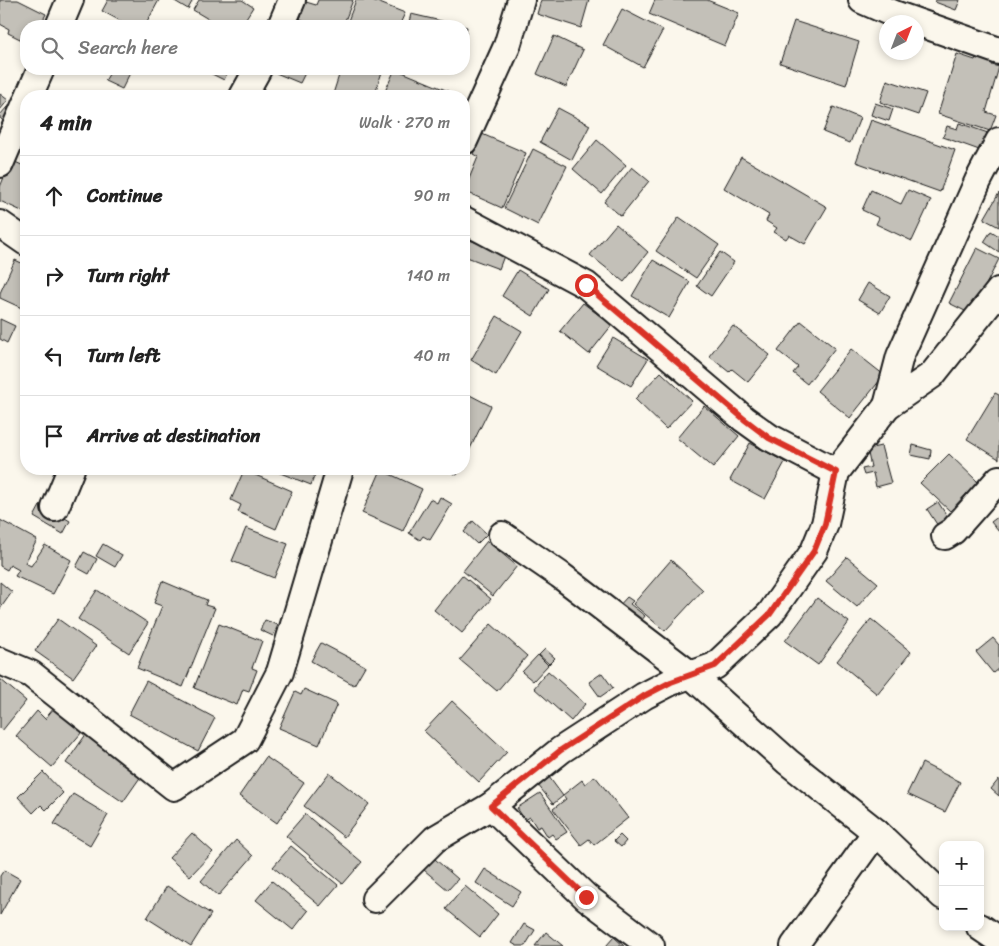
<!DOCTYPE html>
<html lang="en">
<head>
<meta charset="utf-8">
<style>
	:root { --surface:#fff; --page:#f2f2f2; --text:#222; --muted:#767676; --line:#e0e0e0 }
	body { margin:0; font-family:Sriracha,sans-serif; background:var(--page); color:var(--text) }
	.controls { position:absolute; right:15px; bottom:15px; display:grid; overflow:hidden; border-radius:10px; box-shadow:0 2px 8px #0003 }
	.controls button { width:45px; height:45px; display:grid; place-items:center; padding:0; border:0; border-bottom:1px solid var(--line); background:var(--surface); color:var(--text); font:25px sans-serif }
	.compass { position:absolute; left:879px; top:15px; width:45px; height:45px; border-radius:50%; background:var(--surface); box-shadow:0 2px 8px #0003; rotate:42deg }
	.stop { position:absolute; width:15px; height:15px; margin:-11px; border:4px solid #d93025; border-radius:50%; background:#fff }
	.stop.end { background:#d93025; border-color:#fff; box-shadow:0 1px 5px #0008 }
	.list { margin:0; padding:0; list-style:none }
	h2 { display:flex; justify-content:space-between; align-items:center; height:65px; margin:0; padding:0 20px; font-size:21px }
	h2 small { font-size:16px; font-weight:400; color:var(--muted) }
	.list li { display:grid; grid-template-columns:32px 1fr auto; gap:15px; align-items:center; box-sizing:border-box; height:80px; padding:0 20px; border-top:1px solid var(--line) }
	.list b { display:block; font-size:19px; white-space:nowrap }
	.list em { font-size:16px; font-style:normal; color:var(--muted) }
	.icon { flex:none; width:28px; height:28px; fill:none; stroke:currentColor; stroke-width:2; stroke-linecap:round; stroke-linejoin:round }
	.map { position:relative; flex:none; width:999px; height:946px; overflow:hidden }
	.search { position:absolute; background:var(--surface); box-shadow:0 2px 8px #0003; left:20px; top:20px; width:450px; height:55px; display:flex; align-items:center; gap:12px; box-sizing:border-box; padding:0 18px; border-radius:20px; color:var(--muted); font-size:19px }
	.panel { position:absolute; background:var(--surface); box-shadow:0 2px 8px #0003; left:20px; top:90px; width:450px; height:385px; border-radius:20px }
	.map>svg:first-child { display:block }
	.building { fill:#c3c0b8; stroke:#1c1c1c }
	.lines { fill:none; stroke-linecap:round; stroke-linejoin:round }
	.street-casing { stroke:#1c1c1c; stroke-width:30 }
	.street { stroke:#fbf7ec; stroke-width:26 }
	.route { stroke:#d93025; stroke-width:6 }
</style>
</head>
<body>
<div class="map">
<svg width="999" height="946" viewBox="0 0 999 946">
	<rect width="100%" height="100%" fill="#fbf7ec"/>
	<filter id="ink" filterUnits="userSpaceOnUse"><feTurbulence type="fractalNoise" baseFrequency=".02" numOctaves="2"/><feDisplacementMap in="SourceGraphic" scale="10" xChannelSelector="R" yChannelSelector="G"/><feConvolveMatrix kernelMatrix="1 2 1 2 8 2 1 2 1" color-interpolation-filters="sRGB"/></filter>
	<g filter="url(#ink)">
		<g class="building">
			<path d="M0 0H18L46 14 40 26H26V42L8 33 9 29 0 24Z"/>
			<path d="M108 0H159L145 26H130L102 11Z"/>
			<path d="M173 0H193L188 9Z"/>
			<path d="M199 0H242L253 7 241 26H220L193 10Z"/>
			<path d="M318 0H353L343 26H319L300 19 306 2 316 5Z"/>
			<path d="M356 0H372L405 13 399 26H346Z"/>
			<path d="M541 0H589L581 28 537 14Z"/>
			<path d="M655 0H707L739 13 725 46 649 14Z"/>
			<path d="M936 0H960L956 10 935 2Z"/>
			<path d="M622 9 663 30 643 67 603 45Z"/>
			<path d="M411 14 467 27 464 43V26H408Z"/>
			<path d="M794 21 859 42 846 85 780 63Z"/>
			<path d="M554 36 583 50 566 87 537 74Z"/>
			<path d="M978 52 995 57 992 65 999 67 986 112 996 115 990 131 938 114 957 54 975 60Z"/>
			<path d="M112 69H132L122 89 105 81Z"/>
			<path d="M202 69H229L224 80Z"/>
			<path d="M278 69H307L300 83 276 73Z"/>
			<path d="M341 69H383L374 96H340L333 94Z"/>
			<path d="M395 69 448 91 445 96H383Z"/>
			<path d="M887 80 926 93 918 115 880 102Z"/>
			<path d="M0 94 8 100 0 110Z"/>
			<path d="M875 103 893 109 889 121 871 115Z"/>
			<path d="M7 107 15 114 7 124 0 118V115Z"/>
			<path d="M833 107 860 118 850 143 823 132Z"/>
			<path d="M558 108 590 125 572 160 540 142Z"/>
			<path d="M871 120 955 150 940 192 856 162Z"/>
			<path d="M959 123 988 133 982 151 943 137 947 126 957 129Z"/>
			<path d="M482 134 526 153 502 208 464 191 478 157 473 154Z"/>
			<path d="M597 140 626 165 602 194 573 169Z"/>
			<path d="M533 149 567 166 538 225 504 208Z"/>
			<path d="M741 157 827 207 805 244 789 235 786 239 774 232 777 228 766 221 769 215 724 188Z"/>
			<path d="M11 160 26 167V213L0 201V187Z"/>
			<path d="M632 167 649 181 621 216 604 202Z"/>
			<path d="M871 190 901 204 908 190 931 200 912 241 876 224 879 218 862 210Z"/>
			<path d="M999 193V227L984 219Z"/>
			<path d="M679 217 719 245 696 278 656 251Z"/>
			<path d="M616 224 648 252 624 282 590 255Z"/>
			<path d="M991 231 999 236V252L984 242Z"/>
			<path d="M464 238 505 253 499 269 464 256Z"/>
			<path d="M977 248 999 259 971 314 949 303Z"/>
			<path d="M720 252 734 262 711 296 697 286Z"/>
			<path d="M15 260 26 265V310L0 298V293Z"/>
			<path d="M653 260 690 282 669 318 632 296Z"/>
			<path d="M518 270 549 289 533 316 502 296Z"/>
			<path d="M868 283 890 296 880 313 858 300Z"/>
			<path d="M583 303 612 325 589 354 560 331Z"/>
			<path d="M497 316 522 331 496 375 471 360Z"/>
			<path d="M0 319 15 326 7 343 0 339Z"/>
			<path d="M801 321 835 348 807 384 793 373 798 367 778 351Z"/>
			<path d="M733 326 770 355 748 382 732 369 729 372 709 356Z"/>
			<path d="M613 338 648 359 631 386 596 365Z"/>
			<path d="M851 349 884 375 850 418 817 391Z"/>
			<path d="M661 372 692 401 666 429 635 399Z"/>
			<path d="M464 392 491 406 464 461Z"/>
			<path d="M995 393 999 395V459L967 439Z"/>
			<path d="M704 406 739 436 713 468 677 438Z"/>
			<path d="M750 443 785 462 765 499 730 480Z"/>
			<path d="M913 445 931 450 930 459 911 455Z"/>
			<path d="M881 446 891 483 876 487 873 473 864 475 862 469 871 467 867 449Z"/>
			<path d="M949 454 978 482 950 511 920 483Z"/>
			<path d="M270 469H317L311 485Z"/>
			<path d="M445 469H460L457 475Z"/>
			<path d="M244 470 292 491 276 529 238 512 241 505 231 500Z"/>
			<path d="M381 470 422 489 403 531 362 513Z"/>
			<path d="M440 497 452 504 430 540 423 536 420 540 409 533 430 499 437 503Z"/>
			<path d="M938 502 949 519 938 526 927 509Z"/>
			<path d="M41 504 70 521 63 534 34 517Z"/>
			<path d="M999 516V532L991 522Z"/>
			<path d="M0 520 37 540 25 563 31 566 45 545 71 560 53 594 15 576 19 570 10 565 7 570 0 566Z"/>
			<path d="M473 521 487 534 477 544 464 532Z"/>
			<path d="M246 528 288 544 274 578 232 561Z"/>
			<path d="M487 541 517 566 493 596 463 571Z"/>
			<path d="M103 544 122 555 115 567 96 556Z"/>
			<path d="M84 552 97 559 89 574 76 567Z"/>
			<path d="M847 557 878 583 857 607 826 581Z"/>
			<path d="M671 560 703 590 665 631 633 604Z"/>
			<path d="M462 575 491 599 462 633 434 610Z"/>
			<path d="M162 581 207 600 205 605 215 608 183 687 137 668 162 606 154 603Z"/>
			<path d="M0 582 12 592 0 609Z"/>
			<path d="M97 590 148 623 129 653 78 619Z"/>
			<path d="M627 597 633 601 630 604 645 616 638 625 617 608Z"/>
			<path d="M817 598 849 622 818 665 785 641Z"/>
			<path d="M58 619 96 646 73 678 35 651Z"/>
			<path d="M871 619 911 652 877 694 837 661Z"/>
			<path d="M265 620 278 625 273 636 260 630Z"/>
			<path d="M219 624 262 641 252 668 257 670 249 691 243 689 237 705 194 688Z"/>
			<path d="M491 624 527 656 497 691 460 660Z"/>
			<path d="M993 638 999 645V668L993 673 976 652Z"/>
			<path d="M321 643 365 666 354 685 311 661Z"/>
			<path d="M545 649 555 658 549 664 539 655Z"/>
			<path d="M538 655 548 665 533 681 522 672Z"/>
			<path d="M548 671 585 704 571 721 534 688Z"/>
			<path d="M602 673 613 688 600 697 589 682Z"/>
			<path d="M0 679 26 701 2 731 0 729Z"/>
			<path d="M146 681 215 718 198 751 129 714Z"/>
			<path d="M304 689 337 704 319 745 279 728 295 692 301 695Z"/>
			<path d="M452 701 507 752 479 782 424 731Z"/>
			<path d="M54 708 82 732 52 767 16 736 37 711 45 719Z"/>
			<path d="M89 730 146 769 123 802 66 763Z"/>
			<path d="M266 757 304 783 277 823 239 796Z"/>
			<path d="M922 763 960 782 945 812 907 794Z"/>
			<path d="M43 772 63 793 46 810 41 805 33 813 18 797Z"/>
			<path d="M329 773 369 804 344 837 304 806Z"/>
			<path d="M595 776 628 818 594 845 589 839 581 845 553 809 566 799 563 795 582 780 585 784Z"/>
			<path d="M549 777 563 796 553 804 538 785Z"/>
			<path d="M999 779V796L991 789Z"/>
			<path d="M540 793 567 832 556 839 552 834 548 837 541 826 537 828 530 817 525 820 517 808Z"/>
			<path d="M73 794 108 815 90 846 54 824Z"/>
			<path d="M305 814 362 862 343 884 286 836Z"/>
			<path d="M192 833 213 852 190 876 169 858Z"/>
			<path d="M620 835 626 841 621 847 614 841Z"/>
			<path d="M236 840 253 856 218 896 201 881Z"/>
			<path d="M291 846 338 885 320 906 273 867Z"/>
			<path d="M428 853 458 879 448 890 418 865Z"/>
			<path d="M485 869 521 892 512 906 476 883Z"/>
			<path d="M4 870 20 879 0 915V876Z"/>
			<path d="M272 881 308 911 293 930 256 900Z"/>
			<path d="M167 886 211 914 191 946 147 918Z"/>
			<path d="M465 886 498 914 480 937 446 909Z"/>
			<path d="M524 924 535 930 525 946H517L512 943Z"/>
			<path d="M546 932 563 946H535Z"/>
			<path d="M614 937 624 946H606Z"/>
		</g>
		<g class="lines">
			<defs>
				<g id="street">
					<path d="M862 0 894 14 999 51"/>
					<path d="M59 26 70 0"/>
					<path d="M281 26 292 0"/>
					<path d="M29 96 41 69"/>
					<path d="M243 96 258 69"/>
					<path d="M464 141 507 46 521 0"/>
					<path d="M0 164 26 103"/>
					<path d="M464 220 586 285 744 419 769 437 836 472"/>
					<path d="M0 224 26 242"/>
					<path d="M887 406 900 356 978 181 999 141"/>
					<path d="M55 508 71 469"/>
					<path d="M502 535 560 575 691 675 788 762 876 832 943 896"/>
					<path d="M945 536 953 531 999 479"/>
					<path d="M0 661 31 674 174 787 245 740 280 672 340 469"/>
					<path d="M491 806 561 750 644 696 671 682 715 666 770 614 814 551 825 524 836 472 887 406 932 375 999 291"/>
					<path d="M375 899 435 839 491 806 586 897 651 946"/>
					<path d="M980 927 999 940"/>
					<path d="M794 946 876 832"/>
				</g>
			</defs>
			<use href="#street" class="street-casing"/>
			<use href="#street" class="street"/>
		</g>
	</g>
	<g class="lines" filter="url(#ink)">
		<path class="route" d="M586 285 744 419 769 438 836 472 825 524 814 551 770 614 715 666 671 682 644 696 561 750 491 806 586 897"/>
	</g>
</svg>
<div class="controls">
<button>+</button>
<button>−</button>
</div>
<svg class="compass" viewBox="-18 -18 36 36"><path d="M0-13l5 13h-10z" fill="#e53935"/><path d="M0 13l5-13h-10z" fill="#767676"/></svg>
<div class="stop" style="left:586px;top:285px"></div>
<div class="stop end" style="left:586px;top:897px"></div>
<div class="search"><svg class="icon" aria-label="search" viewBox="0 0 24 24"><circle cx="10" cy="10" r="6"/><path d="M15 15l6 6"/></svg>Search here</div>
<section class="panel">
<h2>4 min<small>Walk · 270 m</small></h2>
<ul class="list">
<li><svg class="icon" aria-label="ahead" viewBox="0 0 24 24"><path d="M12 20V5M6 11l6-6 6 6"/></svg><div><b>Continue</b></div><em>90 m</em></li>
<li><svg class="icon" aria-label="right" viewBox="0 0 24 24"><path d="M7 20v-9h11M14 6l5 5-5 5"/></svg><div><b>Turn right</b></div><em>140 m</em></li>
<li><svg class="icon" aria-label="left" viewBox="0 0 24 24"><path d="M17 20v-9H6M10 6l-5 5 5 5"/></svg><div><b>Turn left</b></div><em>40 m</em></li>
<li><svg class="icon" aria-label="arrive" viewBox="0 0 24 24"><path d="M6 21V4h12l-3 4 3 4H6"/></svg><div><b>Arrive at destination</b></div></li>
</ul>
</section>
</div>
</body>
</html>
